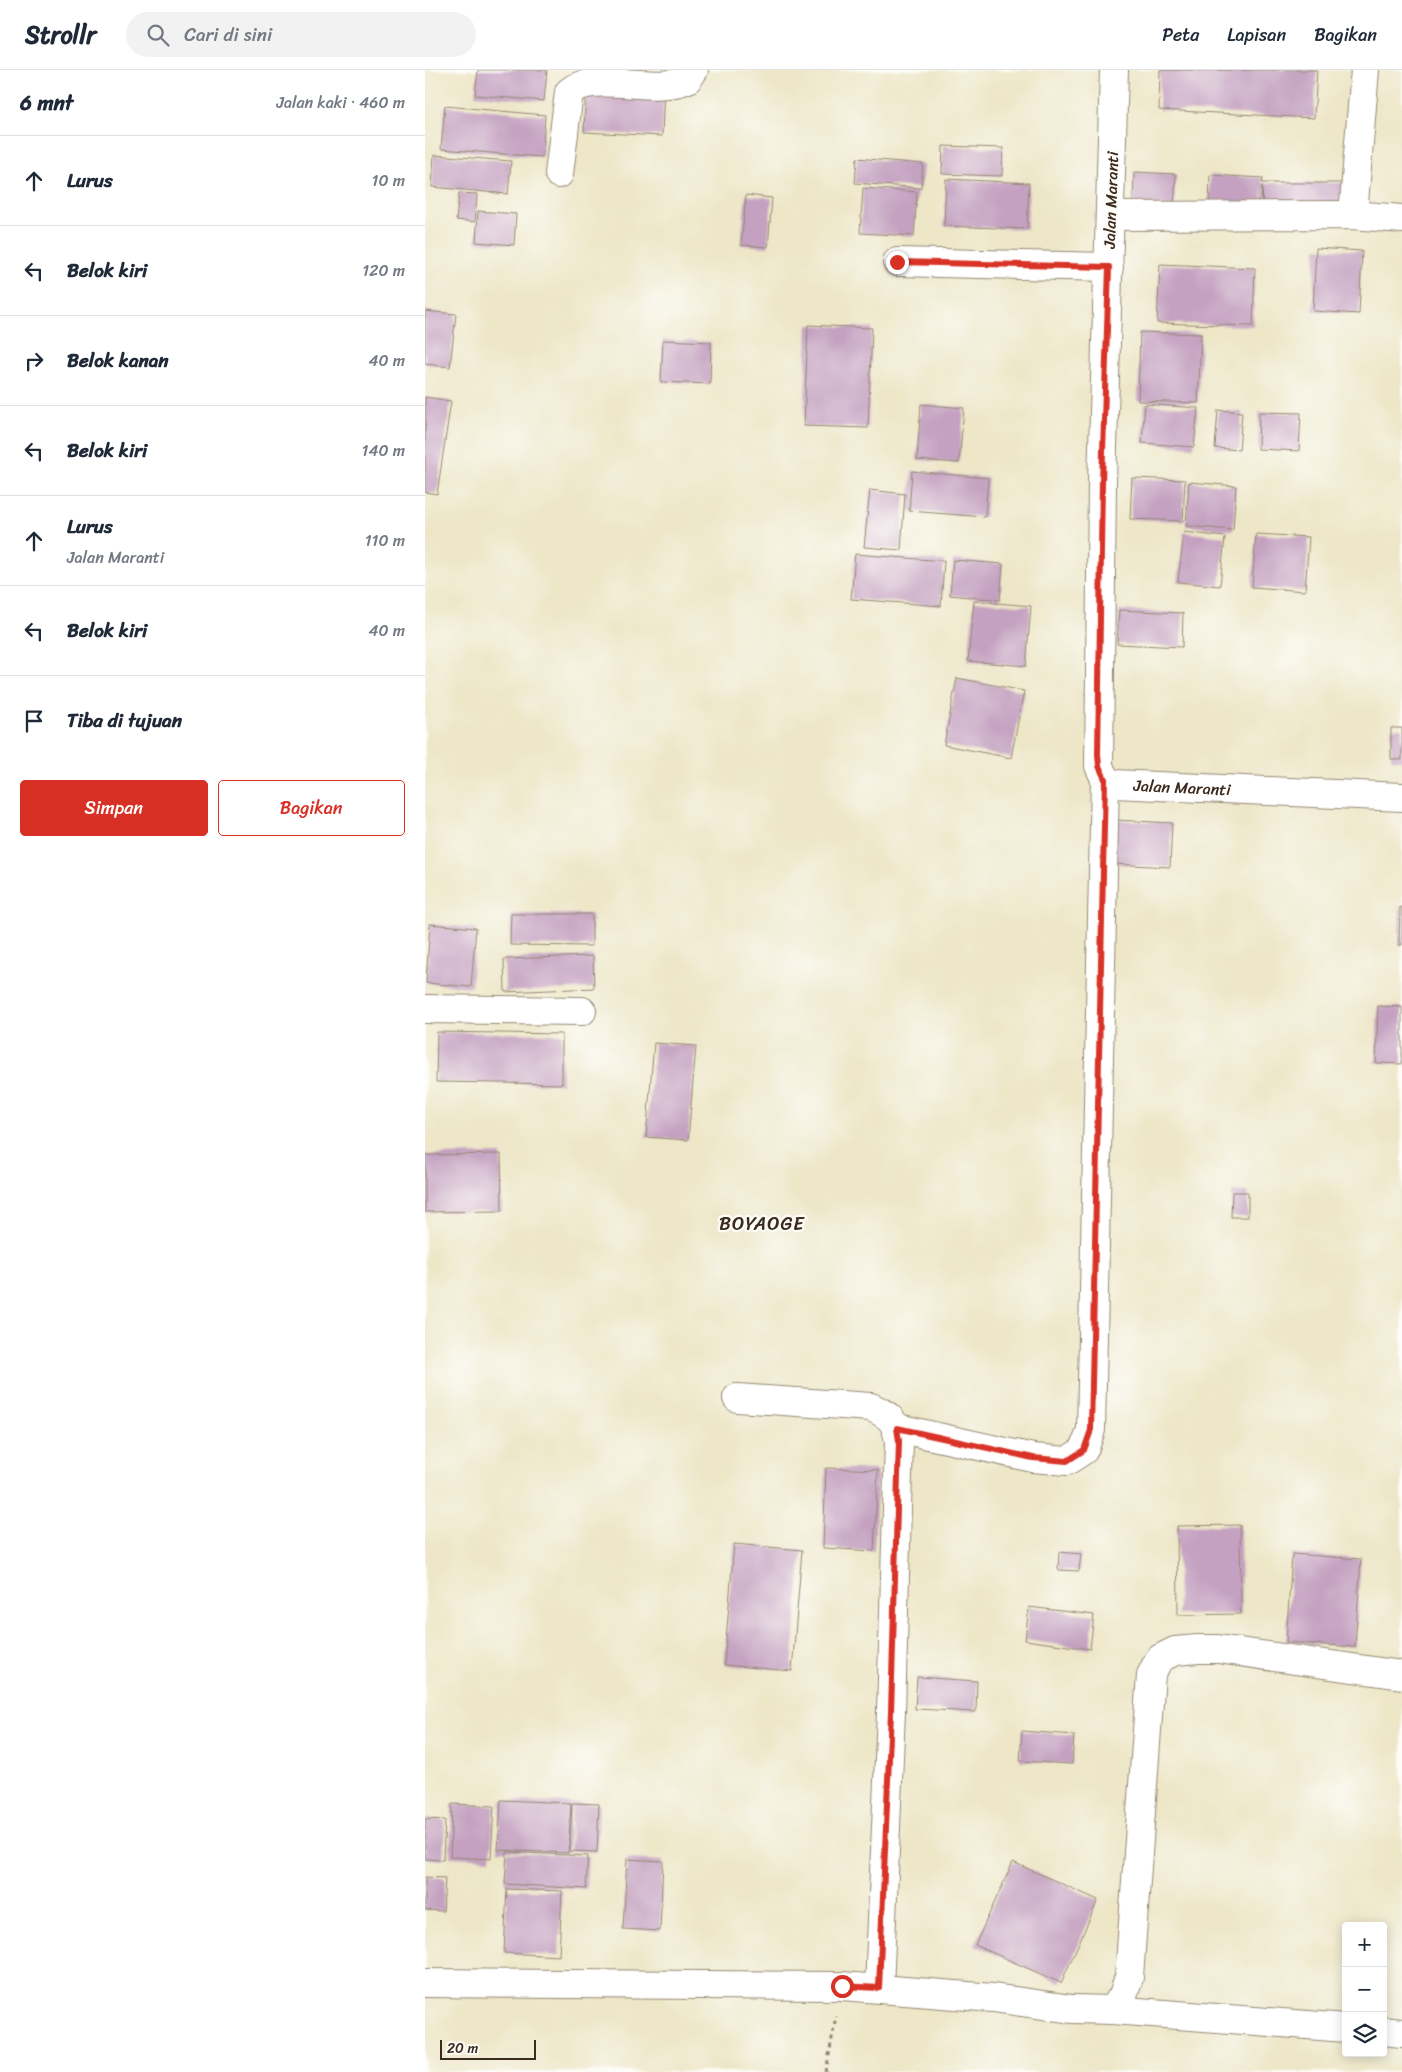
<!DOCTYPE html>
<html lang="id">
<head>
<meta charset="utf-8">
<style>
	:root { --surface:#fff; --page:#f2f2f3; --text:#1f2937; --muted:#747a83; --line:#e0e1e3; --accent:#d93025 }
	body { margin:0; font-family:Sriracha,sans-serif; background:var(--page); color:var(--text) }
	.controls { position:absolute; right:15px; bottom:15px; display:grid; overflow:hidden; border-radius:5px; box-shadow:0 2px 12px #0003 }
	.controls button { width:45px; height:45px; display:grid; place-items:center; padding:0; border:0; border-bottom:1px solid var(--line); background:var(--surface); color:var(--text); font:25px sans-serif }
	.scale { position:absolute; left:15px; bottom:12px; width:96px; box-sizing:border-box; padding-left:5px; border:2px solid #3b2a1e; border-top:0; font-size:14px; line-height:18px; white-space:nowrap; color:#3b2a1e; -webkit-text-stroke:4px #fdfcf7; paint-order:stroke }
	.stop { position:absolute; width:15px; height:15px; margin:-11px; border:4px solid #d93025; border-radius:50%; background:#fff }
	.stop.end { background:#d93025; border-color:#fff; box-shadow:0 1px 5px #0008 }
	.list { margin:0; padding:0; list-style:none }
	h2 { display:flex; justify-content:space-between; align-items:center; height:65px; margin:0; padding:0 20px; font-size:21px }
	h2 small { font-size:16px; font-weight:400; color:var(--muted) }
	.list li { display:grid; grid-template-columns:32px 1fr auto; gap:15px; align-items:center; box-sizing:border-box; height:90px; padding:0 20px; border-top:1px solid var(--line) }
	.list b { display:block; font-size:19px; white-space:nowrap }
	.list p { margin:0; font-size:16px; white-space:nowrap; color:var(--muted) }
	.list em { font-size:16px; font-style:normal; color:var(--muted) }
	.actions { display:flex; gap:10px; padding:15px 20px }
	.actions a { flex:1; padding:11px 0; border:1px solid var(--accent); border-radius:5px; text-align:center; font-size:18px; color:var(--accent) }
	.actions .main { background:var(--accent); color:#fff }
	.icon { flex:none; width:28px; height:28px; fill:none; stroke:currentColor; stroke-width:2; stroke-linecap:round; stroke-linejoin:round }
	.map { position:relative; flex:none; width:977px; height:2002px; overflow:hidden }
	header { display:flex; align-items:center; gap:30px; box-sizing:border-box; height:70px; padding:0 25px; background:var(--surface); border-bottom:1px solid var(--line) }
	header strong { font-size:24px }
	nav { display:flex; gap:28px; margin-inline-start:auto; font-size:18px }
	.search { width:350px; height:45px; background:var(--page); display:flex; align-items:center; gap:12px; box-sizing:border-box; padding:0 18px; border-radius:28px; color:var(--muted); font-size:19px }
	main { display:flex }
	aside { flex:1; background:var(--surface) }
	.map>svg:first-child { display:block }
	.building { fill:#c4a1c1 }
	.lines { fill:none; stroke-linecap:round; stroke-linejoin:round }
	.street-casing { stroke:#948872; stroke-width:30 }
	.path { stroke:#948872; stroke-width:3; stroke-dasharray:4 4; stroke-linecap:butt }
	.street { stroke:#fff; stroke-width:28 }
	.route { stroke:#d93025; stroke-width:6 }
	.labels { text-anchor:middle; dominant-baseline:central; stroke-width:4.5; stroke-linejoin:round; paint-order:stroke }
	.street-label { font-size:16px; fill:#3b2a1e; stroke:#fdfcf7 }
	.quarter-label { font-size:19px; letter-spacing:1px; fill:#3b2a1e; stroke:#fdfcf7 }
</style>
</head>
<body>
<header>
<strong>Strollr</strong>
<div class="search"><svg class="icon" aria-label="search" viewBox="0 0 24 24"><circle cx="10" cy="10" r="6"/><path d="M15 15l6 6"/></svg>Cari di sini</div>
<nav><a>Peta</a><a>Lapisan</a><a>Bagikan</a></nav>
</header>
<main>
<aside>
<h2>6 mnt<small>Jalan kaki · 460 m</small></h2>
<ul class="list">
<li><svg class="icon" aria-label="ahead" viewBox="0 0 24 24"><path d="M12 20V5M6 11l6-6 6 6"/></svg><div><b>Lurus</b></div><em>10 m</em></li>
<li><svg class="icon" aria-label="left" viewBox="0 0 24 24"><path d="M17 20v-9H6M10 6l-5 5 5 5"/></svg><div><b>Belok kiri</b></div><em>120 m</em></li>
<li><svg class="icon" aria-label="right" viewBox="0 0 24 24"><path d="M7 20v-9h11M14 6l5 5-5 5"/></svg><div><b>Belok kanan</b></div><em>40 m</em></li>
<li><svg class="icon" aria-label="left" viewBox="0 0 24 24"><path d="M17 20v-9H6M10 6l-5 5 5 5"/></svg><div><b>Belok kiri</b></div><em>140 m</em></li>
<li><svg class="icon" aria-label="ahead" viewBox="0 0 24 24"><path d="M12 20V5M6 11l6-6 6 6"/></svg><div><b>Lurus</b><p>Jalan Maranti</p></div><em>110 m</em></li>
<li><svg class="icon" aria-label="left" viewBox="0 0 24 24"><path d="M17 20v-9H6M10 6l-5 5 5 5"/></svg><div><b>Belok kiri</b></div><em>40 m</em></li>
<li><svg class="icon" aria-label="arrive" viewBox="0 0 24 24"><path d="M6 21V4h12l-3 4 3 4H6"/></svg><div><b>Tiba di tujuan</b></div></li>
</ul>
<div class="actions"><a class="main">Simpan</a><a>Bagikan</a></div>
</aside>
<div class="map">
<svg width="977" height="2002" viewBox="0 0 977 2002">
	<rect width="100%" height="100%" fill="#fdfcf7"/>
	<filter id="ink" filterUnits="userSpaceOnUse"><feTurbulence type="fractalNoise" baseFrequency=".02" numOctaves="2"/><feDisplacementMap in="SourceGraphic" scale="10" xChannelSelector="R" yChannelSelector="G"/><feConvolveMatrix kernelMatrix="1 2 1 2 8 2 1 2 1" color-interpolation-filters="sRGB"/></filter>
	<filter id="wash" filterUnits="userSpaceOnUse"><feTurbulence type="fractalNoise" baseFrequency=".0096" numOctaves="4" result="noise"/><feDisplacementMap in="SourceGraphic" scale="20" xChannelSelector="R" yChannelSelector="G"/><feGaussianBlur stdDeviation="1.12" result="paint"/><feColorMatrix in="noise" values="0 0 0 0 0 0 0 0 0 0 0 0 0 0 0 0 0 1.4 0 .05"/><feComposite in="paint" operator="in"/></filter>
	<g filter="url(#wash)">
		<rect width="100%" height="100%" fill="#ede6c7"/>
		<g id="blocks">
			<g class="building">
				<path d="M53 0H122L119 31 50 25Z"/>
				<path d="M735 0H892L889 48 734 40Z"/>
				<path d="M161 12 239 16 237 66 159 62Z"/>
				<path d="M20 36 120 45 117 87 16 79Z"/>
				<path d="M518 76 578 78 577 106 517 104Z"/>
				<path d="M9 85 86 91 83 124 7 117Z"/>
				<path d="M432 88 498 94 496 118 430 113Z"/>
				<path d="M709 102 751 104 749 140 708 138Z"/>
				<path d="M785 105 838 108 837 113H921V133H838L837 116 836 137 784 134Z"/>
				<path d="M521 109 604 113 602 159 519 156Z"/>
				<path d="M438 118 492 122 489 166 435 163Z"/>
				<path d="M34 123 52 124 50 152 31 150Z"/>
				<path d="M321 125 347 128 343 177 316 175Z"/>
				<path d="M53 141 91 144 89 175 51 172Z"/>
				<path d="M891 178 937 181 934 244 888 241Z"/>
				<path d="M735 194 830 198 828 256 732 253Z"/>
				<path d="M0 241 31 244 25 297 0 294Z"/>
				<path d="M383 255 447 258 443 358 379 356Z"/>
				<path d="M715 262 776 264 773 333 713 331Z"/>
				<path d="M238 270 286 272 285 314 236 312Z"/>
				<path d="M0 327 26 331 12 424 0 422Z"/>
				<path d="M496 334 539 338 534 393 492 390Z"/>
				<path d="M720 334 773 338 769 377 717 373Z"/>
				<path d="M793 340 817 342 814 380 790 378Z"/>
				<path d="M834 342 876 343 874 381 833 379Z"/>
				<path d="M487 401 563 408 560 447 484 441Z"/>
				<path d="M707 408 760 410 758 451 705 449Z"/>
				<path d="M764 412 811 416 808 460 761 456Z"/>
				<path d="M445 420 480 424 476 480 439 477Z"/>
				<path d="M759 462 800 467 795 516 753 512Z"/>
				<path d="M831 464 884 467 880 521 827 517Z"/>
				<path d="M430 484 519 491 516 536 426 529Z"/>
				<path d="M528 490 578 494 575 530 525 525Z"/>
				<path d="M549 531 606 536 601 596 543 591Z"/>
				<path d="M694 540 758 543 757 577 692 574Z"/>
				<path d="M532 608 599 621 586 688 519 675Z"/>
				<path d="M966 658H977V690L966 689Z"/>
				<path d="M690 750 747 753 745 797 687 794Z"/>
				<path d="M975 837H977V875H974Z"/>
				<path d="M86 844H167V876L85 875Z"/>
				<path d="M5 854 51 858 46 917 1 913Z"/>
				<path d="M168 886 169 918 80 922 79 889Z"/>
				<path d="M953 936 977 937V994L951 993Z"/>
				<path d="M12 962 137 964V1014L11 1012Z"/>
				<path d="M229 973 271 976 263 1070 221 1067Z"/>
				<path d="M76 1084 77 1141 0 1142V1085Z"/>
				<path d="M807 1122H823V1147H806Z"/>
				<path d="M401 1398 453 1400 449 1481 398 1478Z"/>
				<path d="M815 1455 816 1544 753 1545 752 1456Z"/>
				<path d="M309 1474 377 1480 367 1601 299 1595Z"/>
				<path d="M634 1482 656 1484 654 1501 633 1500Z"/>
				<path d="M867 1484 936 1489 930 1577 861 1572Z"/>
				<path d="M604 1537 669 1545 665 1579 600 1570Z"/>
				<path d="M492 1607 552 1611 551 1642 490 1639Z"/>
				<path d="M597 1661 649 1665 647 1694 595 1691Z"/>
				<path d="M76 1730 146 1733 143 1783 73 1780Z"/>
				<path d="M147 1733 174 1734 172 1782 145 1781Z"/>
				<path d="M27 1734 69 1736 66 1789 25 1787Z"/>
				<path d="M0 1749 20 1750 18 1790 0 1789Z"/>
				<path d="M82 1782 163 1786 161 1819 80 1814Z"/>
				<path d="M202 1789 238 1791 235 1861 198 1859Z"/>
				<path d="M588 1792 673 1830 636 1913 550 1875Z"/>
				<path d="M0 1807 20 1808 18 1841 0 1840Z"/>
				<path d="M82 1819 137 1821 134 1886 79 1883Z"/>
			</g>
		</g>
	</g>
	<g filter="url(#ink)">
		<use href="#blocks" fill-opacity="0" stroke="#948872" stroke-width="1"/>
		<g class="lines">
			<defs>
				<g id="street">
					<path id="s1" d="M689 0 677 412 674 696 680 709 689 714 977 727"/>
					<path d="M134 104 144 22C169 0 230 25 263 9L269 0"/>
					<path d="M928 145 940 0"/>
					<path d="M685 146 928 145 977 149"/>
					<path d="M472 192 684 197"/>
					<path d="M0 939 157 941"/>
					<path d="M312 1328 446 1337C465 1346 470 1349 474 1371L466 1642 454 1918"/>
					<path d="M472 1358 608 1388 642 1391 659 1380 666 1360 680 709"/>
					<path d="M0 1913 417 1916 568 1928 647 1939 688 1940 698 1925 704 1907 726 1605 734 1589 750 1581 773 1579H793L977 1605"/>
					<path d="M688 1940 921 1958"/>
					<path d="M958 1961 977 1963"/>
				</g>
			</defs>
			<use href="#street" class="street-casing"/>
			<path class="path" d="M401 2002 411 1946"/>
			<use href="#street" class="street"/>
		</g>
	</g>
	<g class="lines" filter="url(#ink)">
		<path class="route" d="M417 1916 454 1918 466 1642 474 1371 472 1358 608 1388 642 1391 659 1380 666 1360 680 709 674 696 673 684 677 412 684 197 472 192"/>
	</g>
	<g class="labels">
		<g class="street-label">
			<text transform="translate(686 130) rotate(-88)">Jalan Maranti</text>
			<text stroke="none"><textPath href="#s1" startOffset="789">Jalan Maranti</textPath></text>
		</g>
		<g class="quarter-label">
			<text x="337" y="1153">BOYAOGE</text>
		</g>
	</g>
</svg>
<div class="controls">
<button>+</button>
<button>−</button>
<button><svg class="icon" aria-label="layers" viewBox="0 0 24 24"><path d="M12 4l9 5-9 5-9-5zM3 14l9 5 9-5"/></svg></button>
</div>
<div class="scale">20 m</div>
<div class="stop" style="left:417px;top:1916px"></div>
<div class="stop end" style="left:472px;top:192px"></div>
</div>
</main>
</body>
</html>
